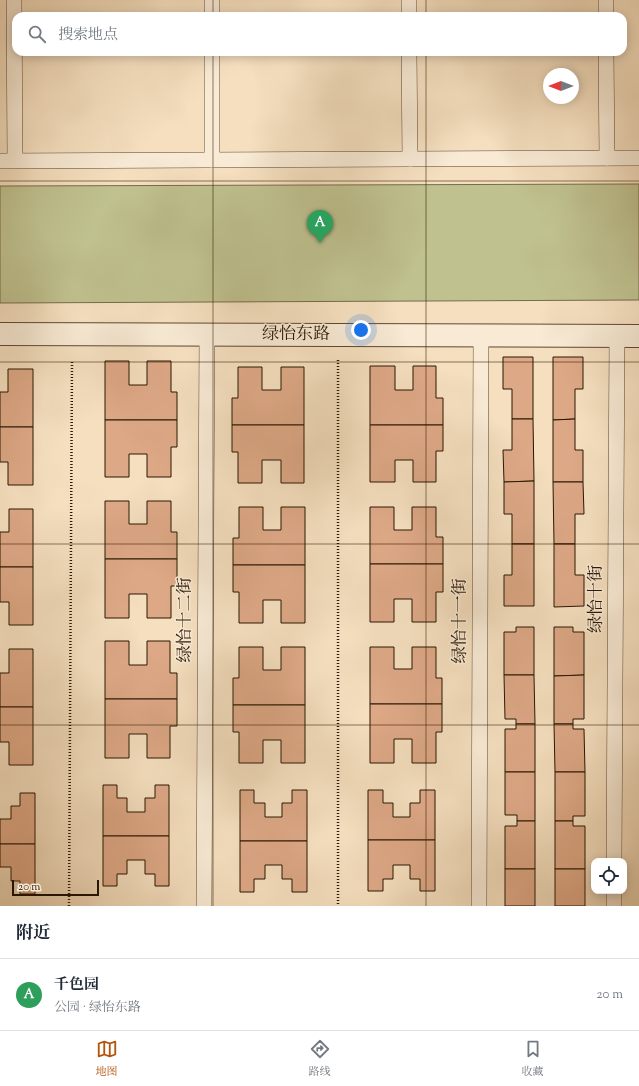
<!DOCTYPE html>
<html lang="zh">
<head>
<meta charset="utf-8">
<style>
	:root { --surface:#fff; --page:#f6f6f7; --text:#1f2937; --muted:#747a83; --line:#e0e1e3; --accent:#b45309 }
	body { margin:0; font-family:"Sorts Mill Goudy","Noto Serif SC",serif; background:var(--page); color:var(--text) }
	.controls { position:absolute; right:12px; bottom:12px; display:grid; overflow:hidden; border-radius:8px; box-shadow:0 2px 10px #0003 }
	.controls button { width:36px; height:36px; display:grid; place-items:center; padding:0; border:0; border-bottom:1px solid var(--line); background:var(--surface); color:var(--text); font:20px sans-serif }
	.compass { position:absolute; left:543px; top:68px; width:36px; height:36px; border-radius:50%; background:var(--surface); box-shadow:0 2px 10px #0003; rotate:270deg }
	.scale { position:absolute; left:12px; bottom:10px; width:87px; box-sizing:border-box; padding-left:4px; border:2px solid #2b1602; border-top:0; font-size:11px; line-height:14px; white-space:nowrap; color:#2b1602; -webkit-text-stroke:3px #f8ead5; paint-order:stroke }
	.you { position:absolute; left:361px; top:330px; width:14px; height:14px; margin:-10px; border:3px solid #fff; border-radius:50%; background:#1a73e8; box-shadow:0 0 0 6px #1a73e833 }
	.badge { display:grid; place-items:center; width:26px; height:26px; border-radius:50%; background:var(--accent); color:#fff; font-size:13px; font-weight:700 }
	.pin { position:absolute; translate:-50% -33px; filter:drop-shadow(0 1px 2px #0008) }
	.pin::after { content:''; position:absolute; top:21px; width:14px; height:12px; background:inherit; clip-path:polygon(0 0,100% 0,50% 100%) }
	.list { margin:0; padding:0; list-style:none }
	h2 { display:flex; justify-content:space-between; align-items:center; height:52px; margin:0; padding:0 16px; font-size:17px }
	h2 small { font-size:13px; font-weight:400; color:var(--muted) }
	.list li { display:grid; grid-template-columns:26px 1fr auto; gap:12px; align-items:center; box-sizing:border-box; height:72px; padding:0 16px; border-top:1px solid var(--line) }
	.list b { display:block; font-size:15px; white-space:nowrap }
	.list p { margin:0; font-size:13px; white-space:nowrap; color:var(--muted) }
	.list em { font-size:13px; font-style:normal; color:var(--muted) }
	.icon { flex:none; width:22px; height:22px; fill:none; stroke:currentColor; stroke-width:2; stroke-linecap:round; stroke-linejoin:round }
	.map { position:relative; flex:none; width:639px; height:906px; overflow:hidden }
	.search { position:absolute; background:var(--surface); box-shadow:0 2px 10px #0003; left:12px; right:12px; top:12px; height:44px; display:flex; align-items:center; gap:10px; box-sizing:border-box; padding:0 14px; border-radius:12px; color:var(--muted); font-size:15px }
	.sheet { height:124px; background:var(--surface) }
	nav { display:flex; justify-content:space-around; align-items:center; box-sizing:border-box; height:56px; border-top:1px solid var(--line); background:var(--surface); font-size:11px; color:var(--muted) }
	nav a { display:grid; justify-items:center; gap:2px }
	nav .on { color:var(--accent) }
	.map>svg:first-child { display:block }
	.green { fill:#bfc18f; stroke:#756c48 }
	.building { fill:#dda886; stroke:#2b1602 }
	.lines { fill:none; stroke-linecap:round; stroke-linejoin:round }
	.lane-casing { stroke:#5e4831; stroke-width:16 }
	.street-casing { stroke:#5e4831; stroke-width:24 }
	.path { stroke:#2b1602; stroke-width:2.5; stroke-dasharray:1 2; stroke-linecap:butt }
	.lane { stroke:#f8ead5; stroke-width:15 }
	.street { stroke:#f8ead5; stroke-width:22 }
	.grid { fill:none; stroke:#2b1602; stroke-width:1; stroke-opacity:0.55 }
	.labels { text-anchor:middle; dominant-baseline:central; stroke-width:3; stroke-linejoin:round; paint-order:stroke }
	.street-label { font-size:17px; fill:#2b1602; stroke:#f8ead5 }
</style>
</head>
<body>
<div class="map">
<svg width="639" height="906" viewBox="0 0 639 906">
	<rect width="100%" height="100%" fill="#f5dfbf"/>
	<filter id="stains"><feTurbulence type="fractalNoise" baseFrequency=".005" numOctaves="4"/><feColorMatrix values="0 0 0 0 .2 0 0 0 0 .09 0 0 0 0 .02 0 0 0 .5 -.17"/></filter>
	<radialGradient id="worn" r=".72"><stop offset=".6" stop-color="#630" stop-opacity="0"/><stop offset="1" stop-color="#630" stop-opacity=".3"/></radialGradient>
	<path class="green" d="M639 184V300L0 303V186Z"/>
	<g class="building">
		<path d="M503 357H533V419H512V389H503Z"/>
		<path d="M553 357H583V389H575V419L553 420Z"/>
		<path d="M105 361H129V385H147V361H171V392H177V420H105Z"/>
		<path d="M370 366H395V390H413V366H436V398H443V425H370Z"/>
		<path d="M238 367H262V390H281V367H304V425H232V398H238Z"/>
		<path d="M8 369H33V427H0V392H8Z"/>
		<path d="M512 419H533L534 481 504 482 503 450H512Z"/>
		<path d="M575 419V450H583V482H553V420Z"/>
		<path d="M105 420H177V447H171V477H147V454H129V477H105Z"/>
		<path d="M232 425H304V483H281V460H262V483H238V452H232Z"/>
		<path d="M370 425H443V451H436V482H413V460H395V482H370Z"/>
		<path d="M0 427H33V485H8V462H0Z"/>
		<path d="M534 481V544H512V514H504V482Z"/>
		<path d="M553 482H583L584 514H575V544H554Z"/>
		<path d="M105 501H129V524H147V501H171V532H177V559H105Z"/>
		<path d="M239 507H263V530H281V507H305V565H233V538H239Z"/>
		<path d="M370 507H394V530H412V507H436V537H443V564H370Z"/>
		<path d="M9 509H33V567H0V532H9Z"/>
		<path d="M512 544H534V606H504V575H512Z"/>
		<path d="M554 544H575V575H584V606L554 607Z"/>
		<path d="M105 559H177V586H171V618H147V594H129V618H105Z"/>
		<path d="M370 564H443V592H436V622H412V599H394V622H370Z"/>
		<path d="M233 565H305V623H281V600H263V623H239V592H233Z"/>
		<path d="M0 567H33V625H9V602H0Z"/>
		<path d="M516 627H534V675H504V632H516Z"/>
		<path d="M554 627H573V632H584V675L554 676Z"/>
		<path d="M105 641H129V665H147V641H170V673H177V699H105Z"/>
		<path d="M239 647H263V670H281V647H305V705H233V678H239Z"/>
		<path d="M370 647H394V669H412V647H436V678H442V704H370Z"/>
		<path d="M9 649H33V707H0V673H9Z"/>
		<path d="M504 675H534L535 724H516V719H505Z"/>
		<path d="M584 675V719H573V724H554V676Z"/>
		<path d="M105 699H177V726H170V758H147V734H129V758H105Z"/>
		<path d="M370 704H442V732H436V763H412V739H394V763H370Z"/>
		<path d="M233 705H305V763H281V740H263V763H239V732H233Z"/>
		<path d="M0 707H33V765H9V742H0Z"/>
		<path d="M516 724H535V772H505V729H516Z"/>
		<path d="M554 724H573V729H584L585 772H555Z"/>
		<path d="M505 772H535V821H517V815H505Z"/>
		<path d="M555 772H585V816H573V821H555Z"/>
		<path d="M103 785H117V798H127V812H145V798H155V785H169V836H103Z"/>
		<path d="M240 790H254V803H265V817H282V803H292V790H307V841H240Z"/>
		<path d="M368 790H383V803H393V817H410V803H420V790H435V840H368Z"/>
		<path d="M20 793H35V844H0V819H11V806H20Z"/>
		<path d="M517 821H535V869H505V826H517Z"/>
		<path d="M555 821H573V826H585V869H555Z"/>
		<path d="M103 836H169V886H155V874H145V860H127V874H117V886H103Z"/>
		<path d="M368 840H435V891H420V879H410V865H393V879H383V891H368Z"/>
		<path d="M240 841H307V892H292V879H282V865H265V879H254V892H240Z"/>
		<path d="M0 844H35V894H20V881H11V867H0Z"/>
		<rect x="505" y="869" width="30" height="37"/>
		<rect x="555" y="869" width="30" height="37"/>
	</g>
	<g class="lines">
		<defs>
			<g id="lane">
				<path d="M14 0 15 160"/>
				<path d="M212 0V16"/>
				<path d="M409 0V16"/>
				<path d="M606 0V16"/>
				<path d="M212 52V160"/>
				<path d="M409 52 410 159"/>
				<path d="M606 52 607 158"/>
				<path d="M0 161 639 158"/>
				<path d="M614 861 617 336"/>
				<path d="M204 906 207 335"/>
				<path d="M479 906 481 336"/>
				<path d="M614 906V891"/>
			</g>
			<path id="street" d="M0 334 639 336"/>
		</defs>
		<use href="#lane" class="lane-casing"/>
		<use href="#street" class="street-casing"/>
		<g class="path">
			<path d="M338 360V906"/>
			<path d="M69 906 72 361"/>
		</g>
		<use href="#lane" class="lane"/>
		<use href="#street" class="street"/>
	</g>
	<path class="grid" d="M213 0V16M426 0V16M213 52V906M426 52V906M0 181H639M0 362H639M0 544H639M0 725H639"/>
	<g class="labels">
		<g class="street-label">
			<text x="296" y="335">绿怡东路</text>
			<text transform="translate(597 599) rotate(-90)">绿怡十街</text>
			<text transform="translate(186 620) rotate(-90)">绿怡十二街</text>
			<text transform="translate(461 621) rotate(-90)">绿怡十一街</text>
		</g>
	</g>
	<rect width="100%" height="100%" filter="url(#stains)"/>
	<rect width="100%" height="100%" fill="url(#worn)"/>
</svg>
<div class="controls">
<button><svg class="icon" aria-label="locate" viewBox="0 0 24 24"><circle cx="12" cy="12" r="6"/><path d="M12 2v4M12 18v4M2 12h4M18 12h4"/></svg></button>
</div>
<svg class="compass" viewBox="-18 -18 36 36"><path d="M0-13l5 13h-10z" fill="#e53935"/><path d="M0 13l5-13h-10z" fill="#747a83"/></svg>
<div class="scale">20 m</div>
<div class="you"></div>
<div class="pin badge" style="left:320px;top:243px;background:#2e9e5b">A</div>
<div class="search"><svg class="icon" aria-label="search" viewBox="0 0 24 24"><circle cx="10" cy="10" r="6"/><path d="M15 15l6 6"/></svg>搜索地点</div>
</div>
<section class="sheet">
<h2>附近<small></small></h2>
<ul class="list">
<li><span class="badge" style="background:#2e9e5b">A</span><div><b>千色园</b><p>公园 · 绿怡东路</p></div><em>20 m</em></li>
</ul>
</section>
<nav>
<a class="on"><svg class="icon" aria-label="map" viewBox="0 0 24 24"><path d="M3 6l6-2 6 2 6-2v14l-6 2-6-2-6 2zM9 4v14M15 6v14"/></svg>地图</a>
<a><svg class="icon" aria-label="directions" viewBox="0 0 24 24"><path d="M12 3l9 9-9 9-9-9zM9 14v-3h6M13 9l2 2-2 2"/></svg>路线</a>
<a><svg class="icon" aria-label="saved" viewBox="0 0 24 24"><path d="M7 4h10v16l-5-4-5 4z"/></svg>收藏</a>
</nav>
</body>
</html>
